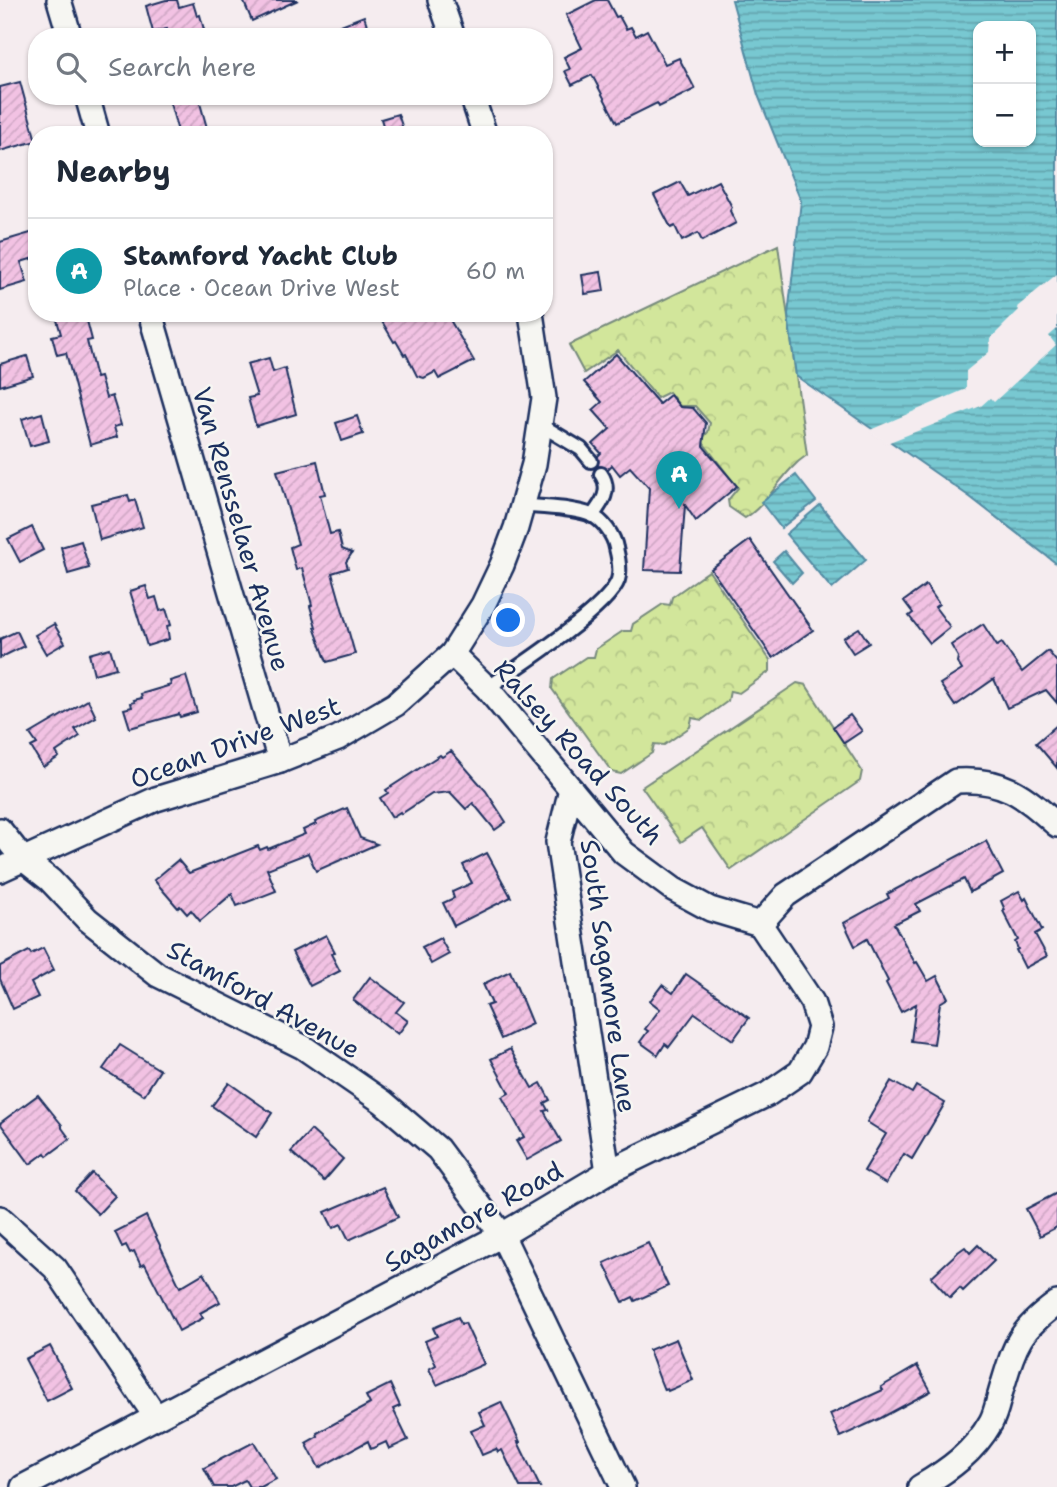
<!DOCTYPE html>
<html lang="en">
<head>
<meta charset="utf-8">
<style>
	:root { --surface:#fff; --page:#f2f2f3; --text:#1f2937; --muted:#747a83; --line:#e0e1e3; --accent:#d1495b }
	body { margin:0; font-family:"Shantell Sans",sans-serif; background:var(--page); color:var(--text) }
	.controls { position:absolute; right:21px; top:21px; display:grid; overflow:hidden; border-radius:14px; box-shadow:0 2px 5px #0004 }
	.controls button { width:63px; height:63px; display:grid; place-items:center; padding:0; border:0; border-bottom:2px solid var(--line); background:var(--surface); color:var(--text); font:35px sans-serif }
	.you { position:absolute; left:509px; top:621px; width:24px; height:24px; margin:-18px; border:5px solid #fff; border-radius:50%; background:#1a73e8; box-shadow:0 0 0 10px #1a73e833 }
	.badge { display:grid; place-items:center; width:46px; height:46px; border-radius:50%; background:var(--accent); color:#fff; font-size:23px; font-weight:700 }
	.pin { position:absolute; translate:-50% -58px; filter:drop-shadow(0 2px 4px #0008) }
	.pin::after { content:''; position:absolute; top:37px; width:24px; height:21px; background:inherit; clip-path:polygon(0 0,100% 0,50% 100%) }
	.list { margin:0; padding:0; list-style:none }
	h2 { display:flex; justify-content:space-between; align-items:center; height:91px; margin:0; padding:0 28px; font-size:30px }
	h2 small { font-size:23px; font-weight:400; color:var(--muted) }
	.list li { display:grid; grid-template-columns:46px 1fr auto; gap:21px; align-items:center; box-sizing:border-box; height:105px; padding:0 28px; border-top:2px solid var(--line) }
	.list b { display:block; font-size:26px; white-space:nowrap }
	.list p { margin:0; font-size:23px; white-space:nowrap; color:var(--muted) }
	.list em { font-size:23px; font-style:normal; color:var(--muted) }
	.icon { flex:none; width:38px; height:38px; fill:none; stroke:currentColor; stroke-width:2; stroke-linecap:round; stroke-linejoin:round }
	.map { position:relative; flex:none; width:1057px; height:1487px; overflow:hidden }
	.search { position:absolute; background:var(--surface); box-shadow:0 2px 5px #0004; left:28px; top:28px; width:525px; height:77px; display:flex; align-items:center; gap:18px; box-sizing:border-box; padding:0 24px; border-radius:28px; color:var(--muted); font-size:26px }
	.panel { position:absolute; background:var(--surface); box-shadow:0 2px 5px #0004; left:28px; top:126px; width:525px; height:196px; border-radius:28px }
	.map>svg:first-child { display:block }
	.park { fill:url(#park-crowns); stroke:#768a7c; stroke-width:2 }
	.water { fill:url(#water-rules); stroke:#538ba3; stroke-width:2; fill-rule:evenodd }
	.pier { fill:#f5ecef }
	.building { fill:url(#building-hatch); stroke:#1b2f5e; stroke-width:2 }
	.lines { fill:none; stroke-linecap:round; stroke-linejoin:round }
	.service-casing { stroke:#1b2f5e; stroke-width:18 }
	.minor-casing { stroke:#1b2f5e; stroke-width:28 }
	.service { stroke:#f6f6f2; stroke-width:12 }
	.minor { stroke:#f6f6f2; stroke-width:23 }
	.labels { text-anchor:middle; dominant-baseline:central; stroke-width:5; stroke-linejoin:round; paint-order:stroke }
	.street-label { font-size:26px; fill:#1b2f5e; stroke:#f6f6f2 }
</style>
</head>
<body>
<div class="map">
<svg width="1057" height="1487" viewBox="0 0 1057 1487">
	<defs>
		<pattern id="park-crowns" width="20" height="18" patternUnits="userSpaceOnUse" patternTransform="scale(1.75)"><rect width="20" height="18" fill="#d2e69b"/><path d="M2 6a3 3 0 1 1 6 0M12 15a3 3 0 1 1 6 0" fill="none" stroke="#b4c688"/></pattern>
		<pattern id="water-rules" width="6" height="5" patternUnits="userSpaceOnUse" patternTransform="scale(1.75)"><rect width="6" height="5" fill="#78c8d1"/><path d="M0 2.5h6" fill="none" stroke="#62a3ad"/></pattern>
		<pattern id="building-hatch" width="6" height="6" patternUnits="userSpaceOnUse" patternTransform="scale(1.75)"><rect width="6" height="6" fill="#f2c2e3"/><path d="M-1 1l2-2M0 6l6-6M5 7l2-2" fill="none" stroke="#cfa7c5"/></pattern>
	</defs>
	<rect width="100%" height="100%" fill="#f5ecef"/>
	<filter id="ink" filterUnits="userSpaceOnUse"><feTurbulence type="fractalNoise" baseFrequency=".0143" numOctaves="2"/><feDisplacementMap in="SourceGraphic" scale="14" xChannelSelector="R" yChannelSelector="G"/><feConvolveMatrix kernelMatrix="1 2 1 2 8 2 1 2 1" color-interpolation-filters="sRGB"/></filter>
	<g filter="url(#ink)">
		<g class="park">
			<path d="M778 245 807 455C781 472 770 503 745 518L729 507 728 500 738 488 701 440 708 432 710 423 695 406H680L669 392 657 398 618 350 584 373 569 345Z"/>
			<path d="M709 571 770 660V671L739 693 730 691 728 701 702 720 692 718 690 727 664 745 654 744 652 753 621 774 612 772 552 689 553 679 586 657H594L596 649 623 631H631L633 624 663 604 670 605 672 597Z"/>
			<path d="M797 683 806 685 862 771 860 781 731 870 702 828 681 842 642 787Z"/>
		</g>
		<g class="water">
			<path d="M732 0H1057V564L970 497 796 376 788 315 801 201 758 95ZM978 26H1031V142H978Z"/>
			<path d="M796 475 816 501 781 528 761 502Z"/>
			<path d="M820 505 866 560 832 589 786 534Z"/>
			<path d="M784 551 802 573 792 583 773 561Z"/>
		</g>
		<path class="pier" d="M1057 274V329L1049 336 1056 345 994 402 990 398 981 406 887 443 871 433 870 430 966 389V371L989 352 990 339 1019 310 1017 307Z"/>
		<g class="building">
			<path d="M166 0H177L179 7 193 3 197 16 200 15 206 37H170L167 29 153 32 146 6Z"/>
			<path d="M243 0H298L252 21Z"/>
			<path d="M596 0H607L616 17 619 16 626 29 631 27 636 36 647 30 665 64 679 58 695 89 659 107 657 103 617 123 592 75 572 85 565 71 570 69 564 57 582 48 566 15Z"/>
			<path d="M364 16 371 37H315V35Z"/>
			<path d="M20 82 36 141 0 151V87Z"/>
			<path d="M168 96H198L209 135H179Z"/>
			<path d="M398 114 405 135H386L381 119Z"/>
			<path d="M718 181 732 207 730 211 736 223 702 241 698 233 682 241 675 226 671 228 654 195 680 182 688 196Z"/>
			<path d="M37 231V257L21 262 27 282 0 290V242Z"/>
			<path d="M601 272 604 291 585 294 582 275Z"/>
			<path d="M55 313H85L92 340 87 341 96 378 100 377 106 398 112 396 121 425 114 427 117 437 90 445 66 353 57 355 52 336 61 334Z"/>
			<path d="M377 313H446L474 361 439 379 435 372 424 378 417 376 406 354 404 355 396 341 394 342Z"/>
			<path d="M616 354 659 404 670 395 680 407 693 408 706 423 703 446 737 486 696 521 685 505 680 571 644 570 649 488 630 467 620 475 612 465 608 469 598 466V456L601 453 593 444 610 429 593 410 602 402 584 382Z"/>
			<path d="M27 356 33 376 0 386V364Z"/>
			<path d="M269 358 273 372 285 368 296 414 256 426 248 398 257 396 247 364Z"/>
			<path d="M42 413 49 441 30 446 22 419Z"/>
			<path d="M357 416 363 434 342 441 336 423Z"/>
			<path d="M317 461 325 494 320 495 330 534 338 532 342 549 352 553 346 562 348 568 332 573 355 654 327 662 314 627H316L310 606 312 605 302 568 296 570 290 547 298 544 277 471Z"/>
			<path d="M128 495 130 502 135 500 143 527 100 540 91 504Z"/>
			<path d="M32 527 43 550 20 562 8 539Z"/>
			<path d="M750 540 813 630 773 658 711 569Z"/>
			<path d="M81 541 89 568 68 574 61 547Z"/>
			<path d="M926 585 939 604 935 607 950 627 930 643 909 616 913 613 904 601Z"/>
			<path d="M146 586 150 599 156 597 160 611 166 609 171 625 167 626 169 639 147 646 130 591Z"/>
			<path d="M54 624 65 643 46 654 35 635Z"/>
			<path d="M983 624 997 646 1002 643 1022 672 1048 651 1057 662V703L1046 690 1007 708 994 679 955 706 940 684 962 670 957 662 958 657 951 645Z"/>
			<path d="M859 628 869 643 853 653 843 638Z"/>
			<path d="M17 631 24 646 0 658V639Z"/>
			<path d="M110 648 116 668 94 674 89 654Z"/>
			<path d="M186 676 197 712 180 717 179 714 130 728 124 709 132 707 131 703 135 702 134 700 142 698 141 694 171 685 170 681Z"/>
			<path d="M88 700 96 717 75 729 80 736 56 752 59 757 43 767 31 747 37 744 30 734Z"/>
			<path d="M850 715 862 731 844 743 833 727Z"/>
			<path d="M1057 725V768L1036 743Z"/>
			<path d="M451 751 486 791 506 822 495 830 473 803 466 809 450 792 432 794 401 814 400 812 392 817 380 798 388 793 386 790 440 755 442 757Z"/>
			<path d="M347 808 360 838 377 844 316 871 308 853 267 869 276 891 237 906 232 894 200 921 191 910 187 914 180 906 178 908 154 880 178 860 189 873 258 846 260 850 267 847 268 849 305 834 303 830 316 824 315 822Z"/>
			<path d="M986 841 1003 874 970 892 964 879 916 904 920 911 894 924 915 963 917 962 928 981 937 976 948 998 940 1003 934 1044 911 1041 916 1004 901 1012 886 983 888 981 867 939 855 946 844 923 889 898 887 894Z"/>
			<path d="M487 853 511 897 454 926 443 903 454 898 452 892 472 883 463 865Z"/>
			<path d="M1019 891 1024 900 1026 898 1042 930 1035 934 1047 956 1025 968 1016 950 1018 949 1015 942 1018 940 1003 911 1005 910 1001 901Z"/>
			<path d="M326 935 335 952 331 954 340 971 310 986 292 952Z"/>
			<path d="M440 938 449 954 431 964 422 947Z"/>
			<path d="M43 948 54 970 31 983 38 997 13 1009 0 979V966L29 951 31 954Z"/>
			<path d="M510 971 532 1024 501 1039 486 1006 492 1004 483 984Z"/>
			<path d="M686 974 749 1018 733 1040 695 1013 669 1047 665 1044 658 1055 640 1042 648 1031 645 1029 660 1009 650 1001 662 985 673 993Z"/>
			<path d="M370 977 404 1002 396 1012 408 1021 398 1034 353 1000Z"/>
			<path d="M120 1045 160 1070 144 1095 103 1069Z"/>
			<path d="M510 1049 532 1088 541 1083 550 1100 544 1103 548 1110 544 1111 561 1141 527 1160 516 1141 524 1137 502 1097 509 1093 491 1059Z"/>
			<path d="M891 1081 912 1093 916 1086 945 1103 912 1159 904 1154 886 1184 864 1171 886 1134 867 1122Z"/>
			<path d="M229 1083 272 1113 256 1137 212 1106Z"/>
			<path d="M38 1095 62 1125V1128L70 1139 47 1156 45 1153 30 1164 0 1123Z"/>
			<path d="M311 1130 343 1159 324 1181 291 1152Z"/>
			<path d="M92 1173 115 1196 98 1214 75 1191Z"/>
			<path d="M383 1187 398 1217 349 1240 341 1224 333 1228 325 1212Z"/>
			<path d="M1057 1193V1227L1040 1236 1026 1209Z"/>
			<path d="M146 1216 180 1287 204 1273 220 1302 200 1313 203 1318 179 1331 145 1264 141 1266 134 1251 130 1253 126 1245 122 1247 115 1232Z"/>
			<path d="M648 1243 668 1286 635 1301 633 1297 623 1302 604 1263Z"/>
			<path d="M978 1245 994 1261 963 1291 960 1288 950 1298 931 1277 958 1252 965 1247 970 1253Z"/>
			<path d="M458 1317 461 1324 465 1323 484 1364 437 1385 429 1369 436 1365 425 1341 437 1336 433 1328Z"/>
			<path d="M676 1339 693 1380 668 1391 667 1389 664 1390 660 1380 649 1350Z"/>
			<path d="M50 1346 72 1388 47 1401 25 1359Z"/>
			<path d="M917 1366 931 1391 881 1418 840 1437 830 1414 883 1390 881 1387Z"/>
			<path d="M390 1384 400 1406 393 1409 408 1440 389 1449 386 1442 371 1449 368 1441 319 1468 306 1443 318 1436 317 1433 370 1404 366 1396Z"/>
			<path d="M501 1402 520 1442H518L540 1487H520L502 1450 498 1452 496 1449 482 1455 471 1431 485 1425 479 1412Z"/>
			<path d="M254 1442 276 1479 261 1487H249L245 1480 231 1487H214L204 1468Z"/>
		</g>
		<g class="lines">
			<defs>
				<g id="service">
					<path d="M541 425 581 449 591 461"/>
					<path d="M592 516C602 503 612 490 601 474"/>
					<path d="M487 688C514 670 608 609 618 580 621 571 618 556 616 548 614 536 603 520 591 515 571 507 543 508 522 505"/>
				</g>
				<g id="minor">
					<path d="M59 0 70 37"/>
					<path d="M440 0 453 37"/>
					<path d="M87 96 98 135"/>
					<path d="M472 96 485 135"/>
					<path d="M150 313 280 761"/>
					<path d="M452 654 487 688 624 853 673 889 710 909 760 924 786 895 956 781C1004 778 1023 795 1057 825"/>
					<path d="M571 789 558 842 608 1172"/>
					<path d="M0 830 22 858 50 880 87 919 158 975 303 1047 383 1102 438 1149 502 1235 623 1487"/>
					<path d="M0 870 156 799 280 761 338 738 396 704 452 654 483 605 502 565 516 528 534 464 544 398 531 313"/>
					<path d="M0 1218 55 1268 156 1417"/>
					<path d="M23 1487 502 1235 608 1172 768 1094 800 1072 815 1047 820 1027 812 1002 760 924"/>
					<path d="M920 1487C949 1470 974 1452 991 1422 996 1413 998 1401 1001 1391 1015 1345 1017 1332 1057 1303"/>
				</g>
			</defs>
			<use href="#service" class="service-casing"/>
			<use href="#minor" class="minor-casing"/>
			<use href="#service" class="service"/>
			<use href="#minor" class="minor"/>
		</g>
	</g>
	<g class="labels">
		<g class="street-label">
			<text transform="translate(242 529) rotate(74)">Van Rensselaer Avenue</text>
			<text transform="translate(235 742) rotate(-20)">Ocean Drive West</text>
			<text transform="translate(579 752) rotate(48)">Ralsey Road South</text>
			<text transform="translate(609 976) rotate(82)">South Sagamore Lane</text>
			<text transform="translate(264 999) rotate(29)">Stamford Avenue</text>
			<text transform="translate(473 1216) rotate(-29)">Sagamore Road</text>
		</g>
	</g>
</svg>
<div class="controls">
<button>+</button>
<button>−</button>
</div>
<div class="you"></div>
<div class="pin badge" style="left:679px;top:509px;background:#0f9aa8">A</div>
<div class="search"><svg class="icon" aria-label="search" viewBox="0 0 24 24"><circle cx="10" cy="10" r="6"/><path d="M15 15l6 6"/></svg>Search here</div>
<section class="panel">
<h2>Nearby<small></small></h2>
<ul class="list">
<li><span class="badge" style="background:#0f9aa8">A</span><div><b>Stamford Yacht Club</b><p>Place · Ocean Drive West</p></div><em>60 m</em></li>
</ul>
</section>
</div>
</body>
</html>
